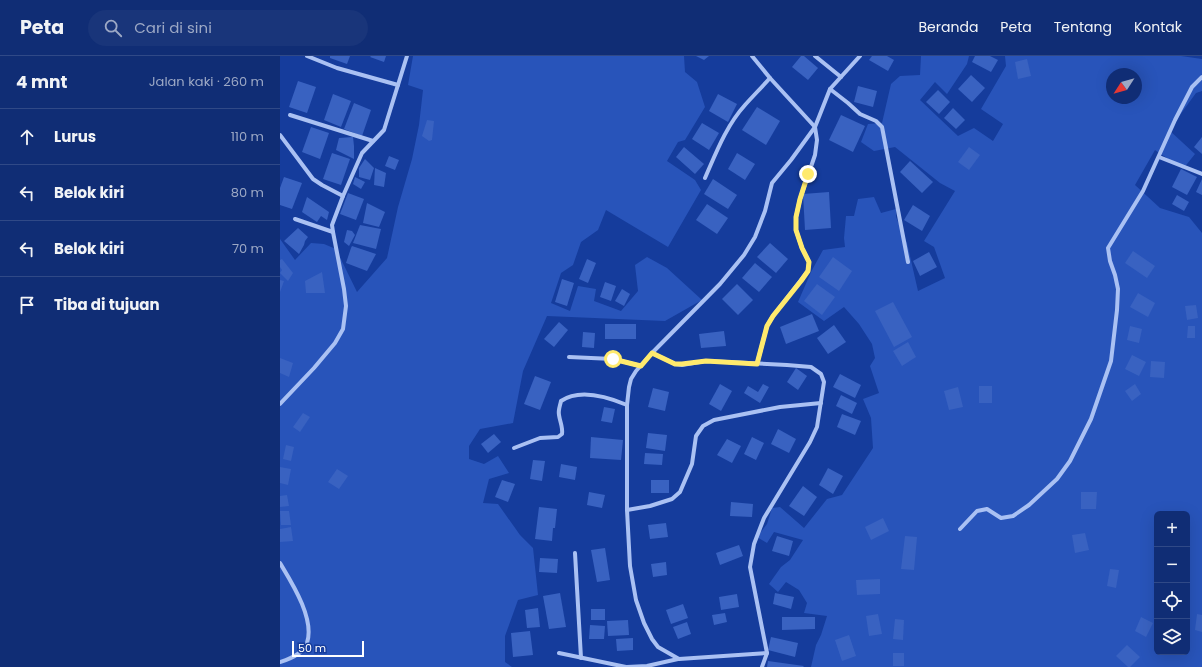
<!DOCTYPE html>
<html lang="id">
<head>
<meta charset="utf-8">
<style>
	:root { --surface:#102d75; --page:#19357a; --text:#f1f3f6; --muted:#9ca8c5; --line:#304987 }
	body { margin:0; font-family:Poppins,sans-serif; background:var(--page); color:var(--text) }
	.controls { position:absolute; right:12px; bottom:12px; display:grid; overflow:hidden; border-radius:6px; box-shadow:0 4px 16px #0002 }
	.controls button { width:36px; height:36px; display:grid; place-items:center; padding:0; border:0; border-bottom:1px solid var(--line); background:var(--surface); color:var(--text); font:20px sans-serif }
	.compass { position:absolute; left:826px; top:12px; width:36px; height:36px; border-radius:50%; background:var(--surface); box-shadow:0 4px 16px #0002; rotate:234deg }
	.scale { position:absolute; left:12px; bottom:10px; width:72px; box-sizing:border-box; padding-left:4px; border:2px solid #fff; border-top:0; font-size:11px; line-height:14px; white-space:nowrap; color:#fff; -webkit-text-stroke:3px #153c9c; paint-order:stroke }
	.stop { position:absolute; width:12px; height:12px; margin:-9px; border:3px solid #ffea6d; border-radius:50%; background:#fff }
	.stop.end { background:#ffea6d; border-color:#fff; box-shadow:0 1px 4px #0008 }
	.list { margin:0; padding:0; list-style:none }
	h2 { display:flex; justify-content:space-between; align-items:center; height:52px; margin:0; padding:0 16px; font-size:17px }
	h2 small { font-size:13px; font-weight:400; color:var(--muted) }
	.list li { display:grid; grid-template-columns:26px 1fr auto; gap:12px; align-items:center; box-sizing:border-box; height:56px; padding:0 16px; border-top:1px solid var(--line) }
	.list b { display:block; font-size:15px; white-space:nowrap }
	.list em { font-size:13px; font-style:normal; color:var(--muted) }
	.icon { flex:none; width:22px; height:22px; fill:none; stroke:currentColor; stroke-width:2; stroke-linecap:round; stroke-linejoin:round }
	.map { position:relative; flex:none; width:922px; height:611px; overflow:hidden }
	header { display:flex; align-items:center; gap:24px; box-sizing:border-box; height:56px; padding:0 20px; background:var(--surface); border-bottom:1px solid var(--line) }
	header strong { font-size:19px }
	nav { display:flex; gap:22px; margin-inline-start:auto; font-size:14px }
	.search { width:280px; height:36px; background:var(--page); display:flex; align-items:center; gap:10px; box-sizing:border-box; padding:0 14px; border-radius:22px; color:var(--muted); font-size:15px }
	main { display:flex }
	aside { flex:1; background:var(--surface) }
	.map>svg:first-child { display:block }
	.green { fill:#2854ba; fill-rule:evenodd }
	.building { fill:#3962c1 }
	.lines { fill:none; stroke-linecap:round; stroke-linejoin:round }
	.street { stroke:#aac1f3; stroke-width:4 }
	.route { stroke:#ffea6d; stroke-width:5 }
</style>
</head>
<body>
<header>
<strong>Peta</strong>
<div class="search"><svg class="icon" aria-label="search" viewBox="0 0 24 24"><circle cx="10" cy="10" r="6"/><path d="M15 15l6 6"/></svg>Cari di sini</div>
<nav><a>Beranda</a><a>Peta</a><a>Tentang</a><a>Kontak</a></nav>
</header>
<main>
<aside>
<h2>4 mnt<small>Jalan kaki · 260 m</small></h2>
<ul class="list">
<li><svg class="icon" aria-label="ahead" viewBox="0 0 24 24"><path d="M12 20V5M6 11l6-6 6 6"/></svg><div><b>Lurus</b></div><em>110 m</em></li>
<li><svg class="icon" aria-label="left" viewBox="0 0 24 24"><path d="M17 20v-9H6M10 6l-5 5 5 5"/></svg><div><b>Belok kiri</b></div><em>80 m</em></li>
<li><svg class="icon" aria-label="left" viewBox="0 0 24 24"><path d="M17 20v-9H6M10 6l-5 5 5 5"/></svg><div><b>Belok kiri</b></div><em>70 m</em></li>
<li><svg class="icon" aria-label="arrive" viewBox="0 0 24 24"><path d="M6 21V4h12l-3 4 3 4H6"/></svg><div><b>Tiba di tujuan</b></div></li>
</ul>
</aside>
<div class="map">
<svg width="922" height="611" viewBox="0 0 922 611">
	<rect width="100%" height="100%" fill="#153c9c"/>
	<g class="green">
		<path d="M133 0H404L405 16 417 26 425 51 405 84 398 86 387 105 415 124 421 134 388 191 326 154 318 174 301 186 293 209 281 217 271 247 290 255 298 230 316 233 314 245 341 255 358 235 355 209 367 201 387 212 422 244 385 265 267 260 243 315 233 367 200 373 189 390V403L204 408 218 400 229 417 209 423 203 447 218 448 240 479 253 492 258 539 238 544 225 580V606L232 611H0V183L15 204 31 187 44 188 56 193 77 236 107 202 118 151 132 103 139 69 143 34 128 29Z"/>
		<path d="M641 0H689L687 8 667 38 655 26 640 44 678 80 694 72 713 85 723 68 701 53 726 10 725 0H901L922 3V35L916 37 889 74 915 98 903 113 875 94 855 129 880 152 909 161 922 177V611H531L536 589 541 579 547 560 524 557 527 547 519 534 506 526 498 536 489 528 501 511 510 504 523 484 494 476 487 487 477 481 487 468 492 452 500 451 524 472 547 443 562 439 593 392 591 362 583 343 599 337 590 310 595 302 592 288 579 268 564 251 544 265 518 246 531 216 543 194 565 191 564 182 566 160H574L578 143 594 141 601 157 616 153V161L627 187 638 235 665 222 654 191 644 185 675 135 660 127 615 91 594 95 581 86 588 68 602 67 611 28 620 20 640 19ZM832 18H856V42H832ZM877 458H907V596H877Z"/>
	</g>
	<g class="building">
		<path d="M50 0H70L67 8 50 2Z"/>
		<path d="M91 0H106L104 6 90 1Z"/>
		<path d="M416 0H429L424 4Z"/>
		<path d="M521 0H524L538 12 528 24 512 11Z"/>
		<path d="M592 0H607L614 4 608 15 589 4Z"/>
		<path d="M695 0H710L718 4 711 16 692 6Z"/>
		<path d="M747 3 751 20 738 23 735 6Z"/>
		<path d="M691 19 705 32 692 46 678 33Z"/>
		<path d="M18 25 36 31 27 57 9 51Z"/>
		<path d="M578 30 597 35 593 51 574 46Z"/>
		<path d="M658 34 670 46 659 58 646 46Z"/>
		<path d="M53 38 71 45 61 71 44 64Z"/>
		<path d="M438 38 457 48 448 66 429 55Z"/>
		<path d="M74 47 91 54 82 80 64 73Z"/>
		<path d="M477 51 500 65 486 89 462 74Z"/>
		<path d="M673 52 685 64 676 73 664 62Z"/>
		<path d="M561 59 585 70 573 96 549 84Z"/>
		<path d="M147 64 154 65 152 84 149 85 142 80Z"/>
		<path d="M422 67 439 77 429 94 412 83Z"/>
		<path d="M31 71 49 77 40 103 22 96Z"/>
		<path d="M73 81 74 90V103L56 94 59 82Z"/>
		<path d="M922 81V98L914 91Z"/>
		<path d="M404 91 424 108 415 118 396 101Z"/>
		<path d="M689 91 700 99 689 114 678 106Z"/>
		<path d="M52 97 70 103 61 129 43 123Z"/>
		<path d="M457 97 475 108 465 124 448 113Z"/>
		<path d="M109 100 119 104 115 114 105 110Z"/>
		<path d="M85 103 94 112 90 124 79 121V112Z"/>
		<path d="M630 105 653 126 642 137 620 116Z"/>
		<path d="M95 112 106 117 104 131 94 129Z"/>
		<path d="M901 113 917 121 907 139 892 131Z"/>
		<path d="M4 121 22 127 12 153 0 149V132Z"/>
		<path d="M75 121 85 126 81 133 73 128Z"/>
		<path d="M433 123 457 139 448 153 424 138Z"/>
		<path d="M922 123V139L916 136Z"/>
		<path d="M549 136 551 172 525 174 523 138Z"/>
		<path d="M68 137 84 143 76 164 60 158Z"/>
		<path d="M897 139 909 146 904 155 892 148Z"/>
		<path d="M27 141 49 156 47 164 41 160 37 166 22 156Z"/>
		<path d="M87 147 105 156 99 171 83 167Z"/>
		<path d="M427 148 448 162 437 178 416 164Z"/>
		<path d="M633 149 650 160 642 175 624 164Z"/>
		<path d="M80 169 101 173 96 193 73 187Z"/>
		<path d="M18 172 28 181 25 185 24 189 19 198 4 185Z"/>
		<path d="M67 174 72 175 75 179 69 190 64 186Z"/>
		<path d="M490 187 508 203 496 217 477 201Z"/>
		<path d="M72 190 96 198 87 215 66 207 71 192Z"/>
		<path d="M853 195 875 210 867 222 845 207Z"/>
		<path d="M649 196 657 211 640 220 633 205Z"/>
		<path d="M553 201 572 215 559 235 539 221Z"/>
		<path d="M2 203 13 217 8 225 0 217 2 214 0 211V204Z"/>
		<path d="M307 203 316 207 308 227 299 223Z"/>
		<path d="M475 207 492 221 479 236 462 222Z"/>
		<path d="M42 216 45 237H26L25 225Z"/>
		<path d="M282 223 294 227 287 250 275 246Z"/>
		<path d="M0 224 4 225 0 236Z"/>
		<path d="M325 226 336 230 331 245 320 241Z"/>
		<path d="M457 228 473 244 458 259 442 243Z"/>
		<path d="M537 228 555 241 542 259 524 245Z"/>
		<path d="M342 233 350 238 344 250 335 245Z"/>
		<path d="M858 237 875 247 868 261 850 251Z"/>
		<path d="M613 246 632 281 614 291 595 255Z"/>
		<path d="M916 249 918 262 907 264 905 250Z"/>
		<path d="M532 258 539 275 506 288 500 271Z"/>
		<path d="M279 266 288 274 274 291 264 283Z"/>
		<rect x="325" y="268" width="31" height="15"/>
		<path d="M554 269 566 286 548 298 537 282Z"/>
		<path d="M850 270 862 273 859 287 847 284Z"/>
		<path d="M908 270H915V282H907Z"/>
		<path d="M444 275 446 290 421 292 419 278Z"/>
		<path d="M303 276 315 277 314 292 302 291Z"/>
		<path d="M628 286 636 301 622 310 613 295Z"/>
		<path d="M852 299 866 306 859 320 845 313Z"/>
		<path d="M0 302 13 307 9 321 0 317Z"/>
		<path d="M871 305 885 306 884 322 870 321Z"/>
		<path d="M516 312 527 320 518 334 507 326Z"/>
		<path d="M560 318 581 329 575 342 553 331Z"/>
		<path d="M255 320 271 326 260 354 244 348Z"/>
		<path d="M440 328 452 335 441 355 429 348Z"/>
		<path d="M483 328 489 331 480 347 464 337 468 330 478 336Z"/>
		<path d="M855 328 861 338 852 345 845 335Z"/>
		<rect x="699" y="330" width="13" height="17"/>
		<path d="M678 331 683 351 669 354 664 335Z"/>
		<path d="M373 332 389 336 385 355 368 351Z"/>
		<path d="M561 339 577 347 572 358 556 350Z"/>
		<path d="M324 351 335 353 332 367 321 365Z"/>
		<path d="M23 357 30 361 20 376 13 371Z"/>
		<path d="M562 358 581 365 575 379 557 371Z"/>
		<path d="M498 373 516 383 509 397 491 388Z"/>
		<path d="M368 377 387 379 385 395 366 392Z"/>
		<path d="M214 378 221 386 208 397 201 388Z"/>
		<path d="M311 381 343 384 341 404 310 402Z"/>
		<path d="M472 381 484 387 476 404 464 398Z"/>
		<path d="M447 383 461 390 452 407 437 399Z"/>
		<path d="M6 389 14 391 11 405 3 403Z"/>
		<path d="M365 397 383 398 382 409 364 408Z"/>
		<path d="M253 404 265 405 262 425 250 423Z"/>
		<path d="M281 408 297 411 295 424 279 421Z"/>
		<path d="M0 411 11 413 8 429 0 427Z"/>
		<path d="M548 412 563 420 553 438 539 429Z"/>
		<path d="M57 413 68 420 59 433 48 426Z"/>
		<path d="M222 424 235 428 228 446 215 441Z"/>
		<rect x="371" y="424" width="18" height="13"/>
		<path d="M523 430 537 441 524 460 509 450Z"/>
		<path d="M309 436 325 439 322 452 307 449Z"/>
		<path d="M801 436H817L816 453H801Z"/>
		<path d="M7 439 9 450 0 451V440Z"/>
		<path d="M451 446 473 448 472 461 450 460Z"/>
		<path d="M259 451 277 453 275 472H273L272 485 255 483Z"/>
		<path d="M0 455H9L11 469H1Z"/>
		<path d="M603 462 609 475 591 484 585 471Z"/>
		<path d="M386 467 388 481 370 483 368 469Z"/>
		<path d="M11 471 13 485 0 486V473Z"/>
		<path d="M805 477 809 494 795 497 792 479Z"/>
		<path d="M497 480 513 485 509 500 492 495Z"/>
		<path d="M625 480 637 481 634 514 621 513Z"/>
		<path d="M459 489 463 500 440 509 436 497Z"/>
		<path d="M325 492 330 524 317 526 311 494Z"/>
		<path d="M260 502 278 503 277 517 259 516Z"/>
		<path d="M386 506 387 519 373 521 371 508Z"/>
		<path d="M830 513 839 514 836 532 827 530Z"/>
		<path d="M600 523V538L577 539 576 524Z"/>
		<path d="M280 537 286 571 269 573 263 540Z"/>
		<path d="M495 537 514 541 511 553 493 548Z"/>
		<path d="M457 538 459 551 441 554 439 541Z"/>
		<path d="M403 548 408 562 391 568 386 554Z"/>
		<path d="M258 552 260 571 247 572 245 554Z"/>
		<rect x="311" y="553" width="14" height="11"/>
		<path d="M445 557 447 566 434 569 432 559Z"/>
		<path d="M598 558 602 578 589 580 586 560Z"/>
		<path d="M917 558 922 559V576L915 574Z"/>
		<path d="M502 561H535V573L502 574Z"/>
		<path d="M861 561 873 567 866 581 855 575Z"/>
		<path d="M615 563 624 564 623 584 613 583Z"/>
		<path d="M348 564 349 579 328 580 327 565Z"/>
		<path d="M407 566 411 578 398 583 393 571Z"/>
		<path d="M310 569 325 570 324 583H309Z"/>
		<path d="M250 575 253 599 233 601 231 577Z"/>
		<path d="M569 579 576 600 562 605 555 584Z"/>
		<path d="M491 581 518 587 515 601 488 594Z"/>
		<path d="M353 582V594L337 595 336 583Z"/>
		<path d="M847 589 860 601 850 611H848L836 600Z"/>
		<rect x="613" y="597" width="11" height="13"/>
		<path d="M488 605 524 610 523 611H487Z"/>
	</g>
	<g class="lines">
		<g class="street">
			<path d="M27 0 57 12 118 29"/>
			<path d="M472 0 490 22 535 71 537 84 535 99 520 143 516 161V174L522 192 529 206 528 215 493 260 487 270 477 308"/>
			<path d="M535 0 561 21"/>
			<path d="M550 33 568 47 580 58 596 65 602 71 628 206"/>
			<path d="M10 59 93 85"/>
			<path d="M0 79 33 123 42 129 63 140"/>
			<path d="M879 101 922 118"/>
			<path d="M425 122C436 97 446 70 465 49 473 40 482 31 490 22"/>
			<path d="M15 163 53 176"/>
			<path d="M372 297 395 308 402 309 426 305 507 309 531 311 541 318 544 326 537 371 530 386 484 462 474 488 470 511 487 597 399 603 378 591 372 583 364 567 356 544 350 510 347 454V349L349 331 351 323 356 315 372 297 440 228 464 199 475 181 485 155 492 127 511 104 535 71 550 33 580 0"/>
			<path d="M289 301 333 303 361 310"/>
			<path d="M0 348 34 312 55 287 63 273 66 250 64 233 53 176 52 169 63 140 82 97 104 74 127 0"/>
			<path d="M234 392 260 382 278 381 282 378C283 371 280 366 279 359 278 354 280 350 281 345 300 332 328 341 347 349"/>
			<path d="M347 454 370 450 392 443 400 436 412 408 416 380 423 370 434 364 500 351 541 347"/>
			<path d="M680 473 697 455 707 453 721 462 733 460 749 449 777 423 790 405 811 363 831 305 837 254 838 233 835 219 830 205 828 192 863 135 895 64 912 31 922 21"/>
			<path d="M295 497 301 602"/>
			<path d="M0 507C12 527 35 563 27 587 23 598 10 603 0 606"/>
			<path d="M279 597 346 611"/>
			<path d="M347 611 367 610 398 603"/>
			<path d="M482 611 487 597"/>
		</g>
	</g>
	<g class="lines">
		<path class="route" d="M333 303 361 310 372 297 395 308H402L426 305 477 308 487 270 493 260 521 225 528 215 529 206 522 192 516 174V161L520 143 528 118"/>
	</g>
</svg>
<div class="controls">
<button>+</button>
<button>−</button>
<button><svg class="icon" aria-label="locate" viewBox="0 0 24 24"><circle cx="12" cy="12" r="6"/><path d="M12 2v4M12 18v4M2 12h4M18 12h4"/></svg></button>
<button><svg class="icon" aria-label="layers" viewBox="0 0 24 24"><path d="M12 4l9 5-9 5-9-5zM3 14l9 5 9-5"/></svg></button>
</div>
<svg class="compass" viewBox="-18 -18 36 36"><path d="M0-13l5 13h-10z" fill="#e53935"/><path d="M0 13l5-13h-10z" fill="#9ca8c5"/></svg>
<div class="scale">50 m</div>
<div class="stop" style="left:333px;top:303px"></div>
<div class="stop end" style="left:528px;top:118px"></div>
</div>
</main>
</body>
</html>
